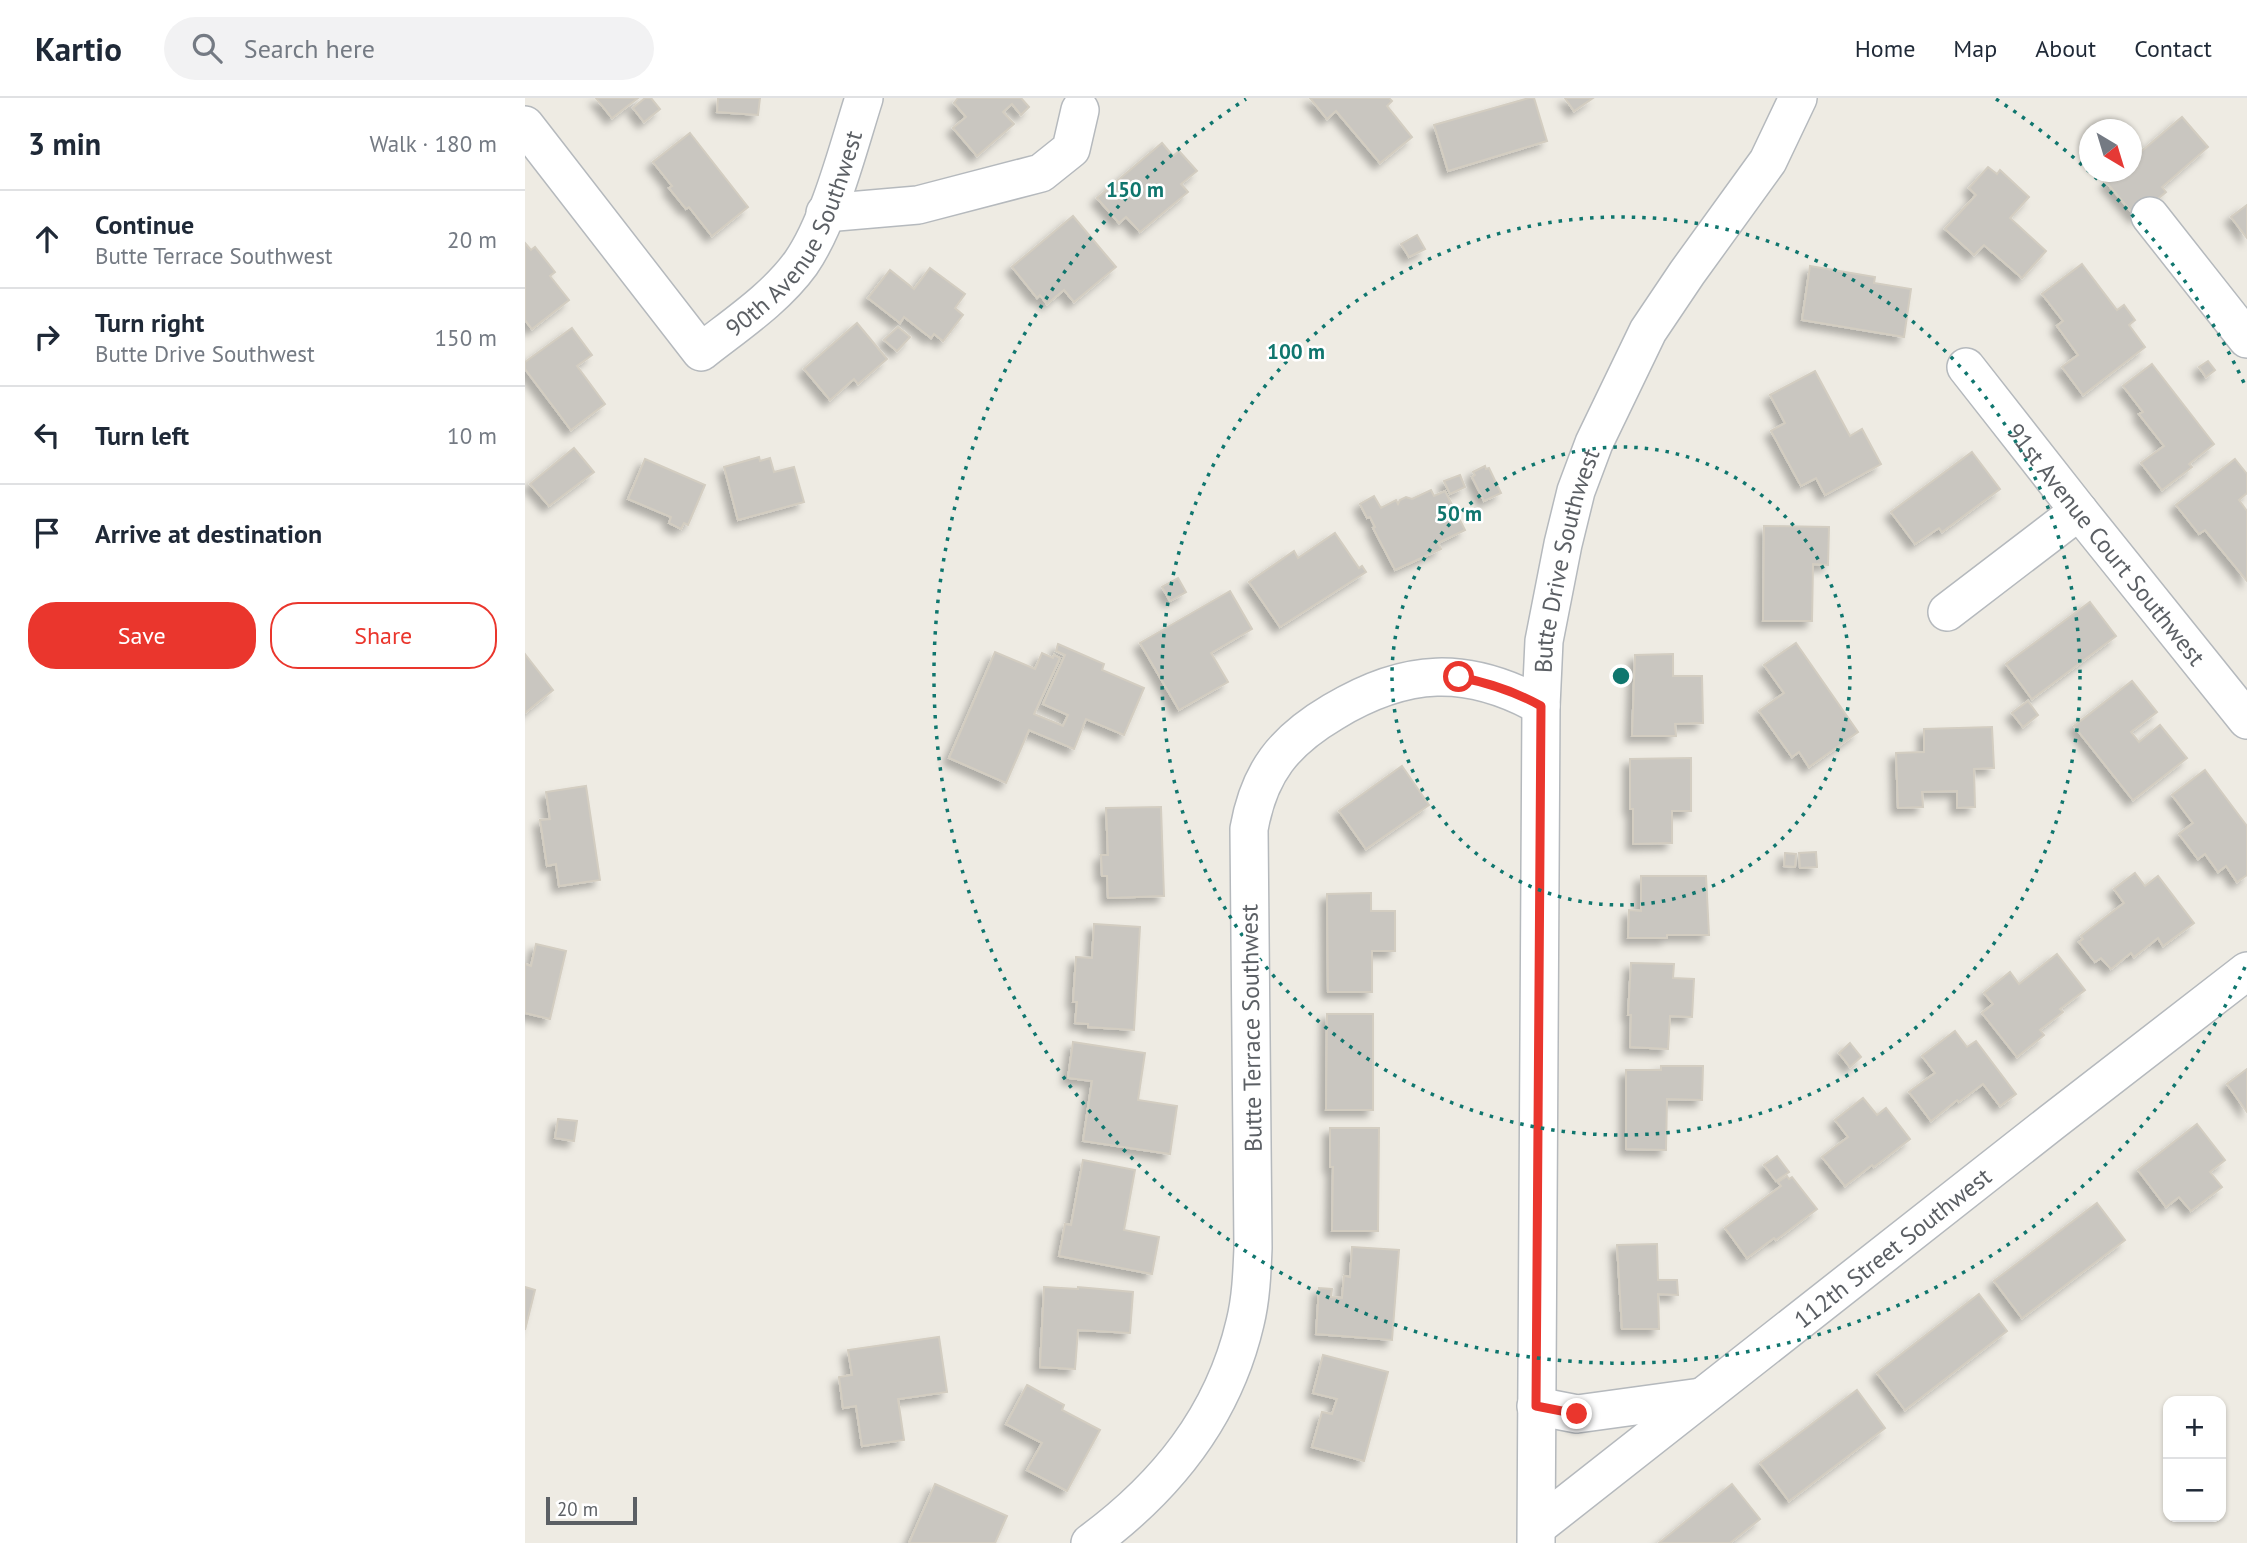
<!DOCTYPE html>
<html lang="en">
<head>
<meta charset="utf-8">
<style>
	:root { --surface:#fff; --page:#f2f2f3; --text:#1f2937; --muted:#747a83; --line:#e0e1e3; --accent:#ea362d }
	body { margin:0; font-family:"PT Sans",sans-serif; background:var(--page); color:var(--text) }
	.controls { position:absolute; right:21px; bottom:21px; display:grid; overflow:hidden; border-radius:14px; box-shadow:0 2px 5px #0004 }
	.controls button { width:63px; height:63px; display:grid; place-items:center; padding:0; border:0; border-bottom:2px solid var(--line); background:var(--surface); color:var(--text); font:35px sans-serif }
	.compass { position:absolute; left:1554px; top:21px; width:63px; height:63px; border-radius:50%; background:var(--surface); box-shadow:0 2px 5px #0004; rotate:142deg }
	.scale { position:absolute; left:21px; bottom:18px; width:91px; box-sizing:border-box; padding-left:7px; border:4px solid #5b5f64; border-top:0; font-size:19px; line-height:24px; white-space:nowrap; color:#5b5f64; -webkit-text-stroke:5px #fff; paint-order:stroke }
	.stop { position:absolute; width:21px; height:21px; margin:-16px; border:5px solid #ea362d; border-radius:50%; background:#fff }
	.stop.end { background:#ea362d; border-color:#fff; box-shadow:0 2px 7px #0008 }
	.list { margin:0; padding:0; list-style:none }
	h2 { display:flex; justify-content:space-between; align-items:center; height:91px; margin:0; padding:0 28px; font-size:30px }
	h2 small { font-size:23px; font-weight:400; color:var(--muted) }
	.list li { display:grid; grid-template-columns:46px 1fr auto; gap:21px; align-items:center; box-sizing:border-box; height:98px; padding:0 28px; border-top:2px solid var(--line) }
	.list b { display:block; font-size:26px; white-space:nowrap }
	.list p { margin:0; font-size:23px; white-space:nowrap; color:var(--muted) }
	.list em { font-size:23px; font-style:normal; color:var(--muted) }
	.actions { display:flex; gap:14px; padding:21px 28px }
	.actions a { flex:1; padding:16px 0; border:2px solid var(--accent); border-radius:28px; text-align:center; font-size:24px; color:var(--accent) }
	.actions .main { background:var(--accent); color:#fff }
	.icon { flex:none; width:38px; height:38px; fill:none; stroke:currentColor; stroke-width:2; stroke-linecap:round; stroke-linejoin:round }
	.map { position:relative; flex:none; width:1722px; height:1445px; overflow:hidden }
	header { display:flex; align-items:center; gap:42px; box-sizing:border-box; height:98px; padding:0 35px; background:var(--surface); border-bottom:2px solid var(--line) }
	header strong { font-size:33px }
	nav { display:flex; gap:38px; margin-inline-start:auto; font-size:24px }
	.search { width:490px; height:63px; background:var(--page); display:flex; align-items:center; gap:18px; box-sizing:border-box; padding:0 24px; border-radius:38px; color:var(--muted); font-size:26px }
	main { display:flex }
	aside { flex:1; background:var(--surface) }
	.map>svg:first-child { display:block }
	.building { fill:#c9c6c0; stroke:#d3cdc1; stroke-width:2; filter:url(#shadow) }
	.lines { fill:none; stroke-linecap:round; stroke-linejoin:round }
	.minor-casing { stroke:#b5b9bd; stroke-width:40 }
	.minor { stroke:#fff; stroke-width:37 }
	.route { stroke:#ea362d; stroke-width:9 }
	.ring { fill:none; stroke:#0f766e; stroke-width:3.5; stroke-dasharray:3.5 7 }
	.labels { text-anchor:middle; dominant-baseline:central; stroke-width:5; stroke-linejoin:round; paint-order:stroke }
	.street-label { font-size:24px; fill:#5b5f64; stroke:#fff }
	.centre { fill:#0f766e; stroke:#fff; stroke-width:3.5 }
	.ring-label { font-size:21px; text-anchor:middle; font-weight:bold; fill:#0f766e; stroke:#fff; stroke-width:5; stroke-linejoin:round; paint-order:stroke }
</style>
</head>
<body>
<header>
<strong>Kartio</strong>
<div class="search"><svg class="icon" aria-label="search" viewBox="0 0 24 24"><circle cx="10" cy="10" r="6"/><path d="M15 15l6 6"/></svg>Search here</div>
<nav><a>Home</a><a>Map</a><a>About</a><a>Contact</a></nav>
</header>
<main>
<aside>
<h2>3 min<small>Walk · 180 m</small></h2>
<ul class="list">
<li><svg class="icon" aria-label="ahead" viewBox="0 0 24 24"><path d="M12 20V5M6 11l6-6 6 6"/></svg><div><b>Continue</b><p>Butte Terrace Southwest</p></div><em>20 m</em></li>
<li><svg class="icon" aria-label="right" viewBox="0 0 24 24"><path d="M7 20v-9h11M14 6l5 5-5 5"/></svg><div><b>Turn right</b><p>Butte Drive Southwest</p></div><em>150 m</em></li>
<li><svg class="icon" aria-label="left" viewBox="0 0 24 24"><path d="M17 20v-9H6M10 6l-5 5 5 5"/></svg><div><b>Turn left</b></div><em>10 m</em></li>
<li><svg class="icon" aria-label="arrive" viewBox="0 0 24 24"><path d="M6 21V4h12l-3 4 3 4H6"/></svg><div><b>Arrive at destination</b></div></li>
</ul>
<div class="actions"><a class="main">Save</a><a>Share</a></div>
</aside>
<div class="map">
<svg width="1722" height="1445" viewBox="0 0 1722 1445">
	<defs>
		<filter id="shadow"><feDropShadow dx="-6" dy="6" stdDeviation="3.5" flood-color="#0004"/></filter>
	</defs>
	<rect width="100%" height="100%" fill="#eeebe3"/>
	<g class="building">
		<path d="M71 0H113L87 20Z"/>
		<path d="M120 0H126L135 11 119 24 108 10Z"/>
		<path d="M193 0H235L233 17 192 14Z"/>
		<path d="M433 0H496L504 9 496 17 487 6 478 14 489 26 452 58 428 30 441 19 429 5Z"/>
		<path d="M785 0H864L867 3 862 8 887 39 855 65 811 13 802 21Z"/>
		<path d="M1004 0H1009L1022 43 923 73 909 27Z"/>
		<path d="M1040 0H1068L1049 13Z"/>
		<path d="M1657 19 1683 49 1637 89 1641 94 1611 119 1581 84 1593 74H1606V62Z"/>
		<path d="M165 35 223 109 187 138 164 109 161 111 144 90 147 88 128 64Z"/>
		<path d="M637 45 648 58 654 53 672 73 656 86 663 94 615 134 601 119 594 125 572 100Z"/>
		<path d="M1463 69 1472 76 1475 72 1504 99 1485 120 1521 153 1497 180 1459 147 1449 157 1420 131 1451 97 1444 90Z"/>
		<path d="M1722 107V140L1706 119Z"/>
		<path d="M548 118 591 169 549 204 539 192 522 206 515 197 512 200 487 169Z"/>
		<path d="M892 137 900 151 884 159 876 146Z"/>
		<path d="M0 145 6 152 10 149 30 174 25 178 44 202 7 231 0 222Z"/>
		<path d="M1557 166 1592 212 1599 207 1610 222 1604 227 1620 249 1558 297 1537 269 1553 257 1532 228 1538 223 1517 196Z"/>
		<path d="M1285 168 1350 179 1349 185 1386 191 1379 239 1277 222Z"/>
		<path d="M405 170 440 196 430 210 438 217 418 243 409 236 406 240 379 219 375 225 343 200 365 172 389 191Z"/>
		<path d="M332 225 362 261 333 286 329 281 305 302 279 271Z"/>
		<path d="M373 229 385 239 372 253 359 242Z"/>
		<path d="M47 230 67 257 52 268 80 306 46 332 0 271V264Z"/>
		<path d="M1683 263 1690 272 1681 279 1674 269Z"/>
		<path d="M1627 266 1689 346 1664 366 1667 369 1637 392 1616 365 1639 348 1614 316 1618 314 1598 288Z"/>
		<path d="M1290 273 1325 338 1337 331 1356 366 1300 397 1291 380 1276 388 1246 333 1260 325 1245 297Z"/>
		<path d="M49 350 69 374 24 408 5 386Z"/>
		<path d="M1447 354 1475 391 1417 434 1414 430 1390 446 1366 414Z"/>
		<path d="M234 359 235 363 245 360 249 374 269 369 279 404 213 422 199 369Z"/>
		<path d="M120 361 180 387 163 427 159 425 156 431 144 425 146 419 103 401Z"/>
		<path d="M1710 361 1722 376V395L1714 402 1722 413V483L1680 432 1674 436 1651 407Z"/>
		<path d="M960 368 961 371 964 370 976 395 959 403 947 379 950 377 948 374Z"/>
		<path d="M935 377 940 389 925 396 919 383Z"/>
		<path d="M906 392 909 398 920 393 940 432 913 445 916 451 870 472 848 430 850 429 845 419 842 420 835 406 849 398 856 410 871 402 873 406 875 402 881 399 887 401Z"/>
		<path d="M1239 428 1304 429 1303 467 1288 466 1287 523H1238Z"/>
		<path d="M810 435 834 470 837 468 841 474 755 529 724 484 769 453 773 460Z"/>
		<path d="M653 480 661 494 645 503 637 489Z"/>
		<path d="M705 493 727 531 686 555 703 584 654 612 615 545Z"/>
		<path d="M1565 504 1591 538 1507 601 1481 566Z"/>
		<path d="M1271 545 1333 634 1284 669 1274 654 1267 659 1234 613 1259 595 1239 567Z"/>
		<path d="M533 546 579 566 577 572 619 590 599 637 561 621 549 651 504 632 481 685 424 660 470 554 510 571 517 555 528 560 529 557 535 560 509 616 538 628 543 617 518 606 540 557 531 553Z"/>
		<path d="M0 556 28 592 0 615Z"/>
		<path d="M1148 556V578H1177L1178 625 1150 626 1151 638H1107L1110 557Z"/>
		<path d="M1607 583 1632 614 1606 634 1614 644 1635 627 1662 660 1608 702 1549 628Z"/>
		<path d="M1503 603 1513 617 1498 629 1487 615Z"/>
		<path d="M1467 629 1469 670 1449 671 1450 709 1432 710V693L1397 694 1398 709 1373 710 1371 655 1399 654V631Z"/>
		<path d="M1166 660V713H1147V745L1108 746V711H1105V661Z"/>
		<path d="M877 668 904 707 841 751 814 713Z"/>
		<path d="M1680 672 1722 728V777L1712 784 1701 768 1693 774 1680 756 1673 761 1654 736 1668 725 1647 697Z"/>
		<path d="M61 688 75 782 34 788 31 766 22 768 15 722 25 721 21 694Z"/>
		<path d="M636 709 639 798 583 800 582 778H577L576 757H583L581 710Z"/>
		<path d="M1291 754 1292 769 1275 770 1274 755Z"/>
		<path d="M1260 755 1271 756 1270 769 1259 768Z"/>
		<path d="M1610 775 1620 788 1633 778 1669 825 1638 848 1633 840 1609 859 1606 855 1586 871 1576 860 1570 864 1554 844 1558 841 1556 838 1599 805 1589 791Z"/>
		<path d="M1116 778H1181L1184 837H1142V840H1103L1104 812 1116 813Z"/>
		<path d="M846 795V813H870V853H847V894H803L802 796Z"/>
		<path d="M569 826 615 829 609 932 563 929V926L550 925 552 904H548L551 859 567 860Z"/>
		<path d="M11 846 41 853 25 921 0 915V866L6 868Z"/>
		<path d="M1532 856 1560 892 1535 911 1538 914 1515 932 1519 937 1492 959 1457 915 1468 906 1459 895 1485 874 1494 886Z"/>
		<path d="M1106 865 1149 866 1148 880 1169 881 1167 919 1145 918 1143 951 1105 949 1106 917H1103Z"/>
		<path d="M802 916H848V1012H801Z"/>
		<path d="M1430 933 1442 949 1451 943 1491 996 1475 1008 1458 986 1434 1004 1432 1002 1406 1023 1384 994 1410 975 1397 958Z"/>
		<path d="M548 944 620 955 613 1002 652 1008 645 1056 558 1043 567 983 543 980Z"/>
		<path d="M1325 945 1336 959 1325 969 1314 955Z"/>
		<path d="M1136 968H1178L1177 1002 1142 1001 1141 1052 1101 1051V972H1136Z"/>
		<path d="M1722 971V1014L1702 986Z"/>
		<path d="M1338 1000 1352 1017 1361 1010 1385 1041 1349 1069 1347 1067 1320 1088 1297 1059 1323 1039 1310 1022Z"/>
		<path d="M33 1021 52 1023 49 1043 30 1040Z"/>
		<path d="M1672 1026 1700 1062 1685 1074 1697 1089 1666 1113 1654 1099 1641 1109 1613 1072Z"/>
		<path d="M805 1030H854L853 1133H807L808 1069H805Z"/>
		<path d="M1252 1058 1264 1074 1251 1083 1239 1067Z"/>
		<path d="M558 1062 610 1072 599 1132 634 1139 627 1176 534 1158 540 1126 546 1127Z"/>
		<path d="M1262 1078 1264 1081 1267 1079 1292 1111 1251 1142 1249 1140 1222 1160 1200 1130 1256 1088 1253 1084Z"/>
		<path d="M1572 1105 1600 1142 1497 1220 1469 1183Z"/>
		<path d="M1132 1146 1133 1182H1152L1153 1197 1133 1196 1134 1231H1097L1092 1147Z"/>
		<path d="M827 1149 874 1152 867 1242 791 1236 794 1190 807 1191 806 1199 817 1200 819 1178 825 1179Z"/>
		<path d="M0 1189 10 1192 0 1232Z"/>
		<path d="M519 1189 553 1191V1189L608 1194 605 1235 553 1232 550 1271 515 1269Z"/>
		<path d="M1454 1196 1482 1233 1380 1312 1352 1275Z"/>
		<path d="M414 1239 422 1294 373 1301 379 1342 337 1348 331 1308 318 1310 314 1279 327 1277 323 1252Z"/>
		<path d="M798 1257 863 1274 839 1363 787 1349 797 1314 807 1316 812 1301 788 1295Z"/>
		<path d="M502 1287 539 1307 537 1312 575 1332 542 1393 502 1372 517 1345 481 1326Z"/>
		<path d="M1332 1292 1360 1330 1264 1403 1235 1365Z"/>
		<path d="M410 1386 482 1418 470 1445H384Z"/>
		<path d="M1207 1386 1235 1421 1205 1445H1134Z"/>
	</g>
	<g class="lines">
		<defs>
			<g id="minor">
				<path id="s1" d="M0 27 176 254C210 227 250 201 276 165 305 123 323 50 339 0"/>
				<path d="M300 115 393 107 516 75 546 51 555 12"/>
				<path d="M1625 118 1722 241"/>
				<path id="s2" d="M1441 269 1554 413 1722 622"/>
				<path d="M1422 514 1554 413"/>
				<path d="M1011 1308 1052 1316 1176 1299"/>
				<path id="s3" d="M1012 1429 1527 1024 1722 873"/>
				<path d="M565 1445C641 1389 698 1319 720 1225 726 1201 727 1175 728 1150L724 731C734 674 759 643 808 614 881 570 942 567 1016 608"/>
				<path id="s4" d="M1011 1445 1016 608 1019 543 1038 446 1051 393 1069 345 1123 233 1162 175 1243 63 1273 0"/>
			</g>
		</defs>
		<use href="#minor" class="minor-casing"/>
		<use href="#minor" class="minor"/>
	</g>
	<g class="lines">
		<path class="route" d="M934 579C965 585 989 593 1016 608L1011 1308 1052 1316"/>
	</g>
	<g class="ring">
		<circle cx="1096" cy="578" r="229"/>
		<circle cx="1096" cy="578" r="459"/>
		<path d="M1720 869A688 688 0 1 1 721 1M1471 1A688 688 0 0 1 1720 287"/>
	</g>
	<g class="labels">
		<g class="street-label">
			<text stroke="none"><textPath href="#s1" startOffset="443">90th Avenue Southwest</textPath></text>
			<text stroke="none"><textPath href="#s2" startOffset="226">91st Avenue Court Southwest</textPath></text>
			<text stroke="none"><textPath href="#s4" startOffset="985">Butte Drive Southwest</textPath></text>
			<text transform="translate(726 930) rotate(-91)">Butte Terrace Southwest</text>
			<text stroke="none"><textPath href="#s3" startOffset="452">112th Street Southwest</textPath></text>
		</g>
	</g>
	<circle cx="1096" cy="578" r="10" class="centre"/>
	<g class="ring-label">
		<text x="610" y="99">150 m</text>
		<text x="771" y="261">100 m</text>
		<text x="934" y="423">50 m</text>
	</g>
</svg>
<div class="controls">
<button>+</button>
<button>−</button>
</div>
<svg class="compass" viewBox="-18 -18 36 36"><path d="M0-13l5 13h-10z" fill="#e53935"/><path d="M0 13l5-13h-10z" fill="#747a83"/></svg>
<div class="scale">20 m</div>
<div class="stop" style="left:934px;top:579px"></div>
<div class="stop end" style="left:1052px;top:1316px"></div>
</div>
</main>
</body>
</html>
